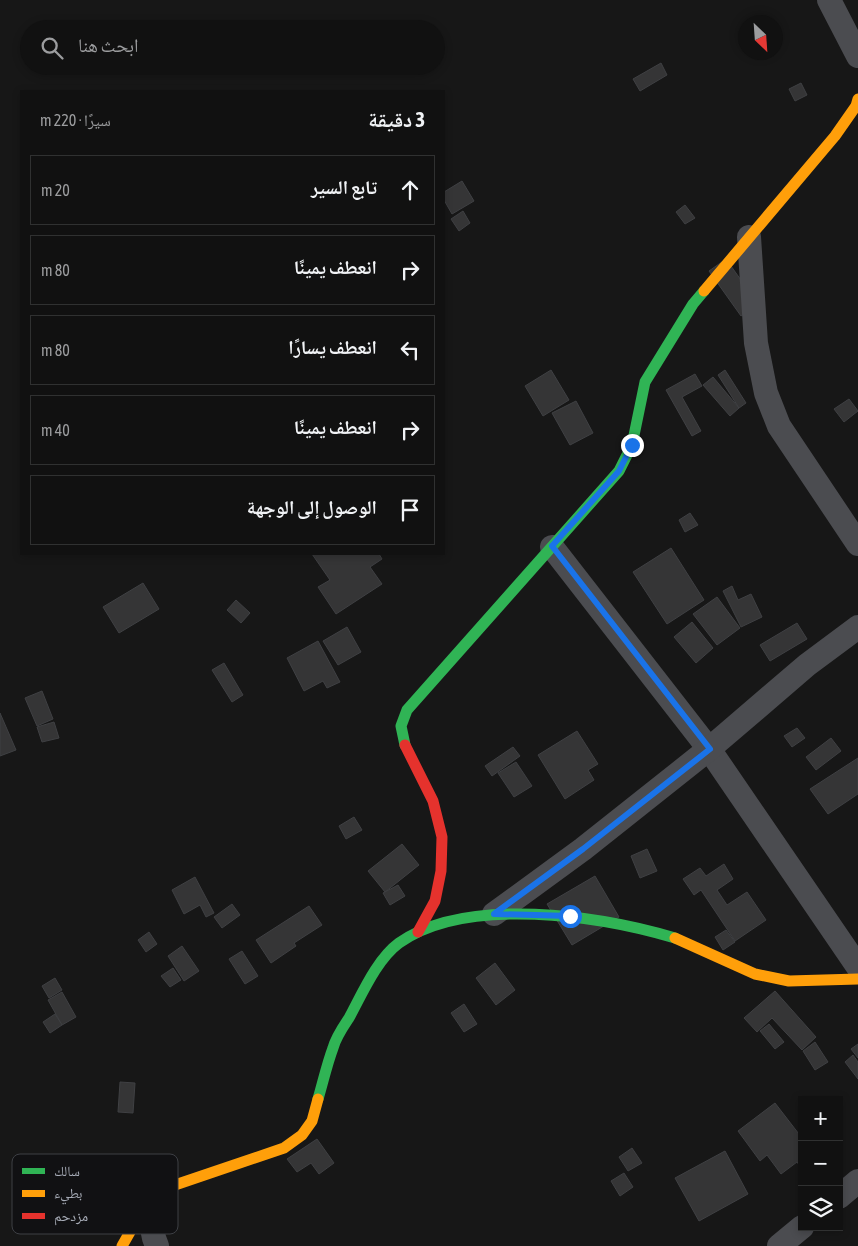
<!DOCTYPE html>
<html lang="ar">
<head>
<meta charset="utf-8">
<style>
	:root { --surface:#111; --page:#1e1f1f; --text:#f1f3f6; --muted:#9c9d9f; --line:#303131 }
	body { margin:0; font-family:"Asap Condensed","Noto Naskh Arabic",sans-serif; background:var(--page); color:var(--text); direction:rtl }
	.controls { position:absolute; right:15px; bottom:15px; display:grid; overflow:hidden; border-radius:0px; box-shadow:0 2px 8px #0003 }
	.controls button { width:45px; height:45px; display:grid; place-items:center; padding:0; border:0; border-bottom:1px solid var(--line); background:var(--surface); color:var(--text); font:25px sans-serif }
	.compass { position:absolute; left:738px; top:15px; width:45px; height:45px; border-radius:50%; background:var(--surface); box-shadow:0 2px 8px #0003; rotate:155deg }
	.stop { position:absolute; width:15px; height:15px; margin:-11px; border:4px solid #1a73e8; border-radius:50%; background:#fff }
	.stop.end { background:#1a73e8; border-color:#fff; box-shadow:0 1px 5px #0008 }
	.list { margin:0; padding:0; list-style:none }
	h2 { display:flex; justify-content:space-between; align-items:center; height:65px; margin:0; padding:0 20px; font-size:21px }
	h2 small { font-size:16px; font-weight:400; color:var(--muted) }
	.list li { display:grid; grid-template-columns:32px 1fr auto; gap:15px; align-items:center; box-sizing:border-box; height:70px; margin:0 10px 10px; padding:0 10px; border:1px solid var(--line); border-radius:0px }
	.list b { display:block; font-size:19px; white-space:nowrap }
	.list em { font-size:16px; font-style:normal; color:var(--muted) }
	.icon { flex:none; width:28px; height:28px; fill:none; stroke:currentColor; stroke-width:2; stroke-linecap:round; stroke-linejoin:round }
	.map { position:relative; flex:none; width:858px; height:1246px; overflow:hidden; direction:ltr }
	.search { position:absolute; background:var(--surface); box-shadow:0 2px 8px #0003; left:20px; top:20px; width:425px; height:55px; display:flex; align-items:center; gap:12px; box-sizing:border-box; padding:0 18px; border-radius:28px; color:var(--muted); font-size:19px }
	.panel { position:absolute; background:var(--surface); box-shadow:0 2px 8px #0003; left:20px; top:90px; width:425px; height:465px; border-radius:0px; direction:rtl }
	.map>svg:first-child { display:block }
	.building { fill:#353536; stroke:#3f4043 }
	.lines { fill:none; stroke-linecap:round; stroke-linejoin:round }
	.street { stroke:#4b4c50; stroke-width:24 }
	.fast { stroke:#30b455; stroke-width:11 }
	.slow { stroke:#ff9f0a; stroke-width:11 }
	.jam { stroke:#e5322d; stroke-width:11 }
	.route { stroke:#1a73e8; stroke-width:6 }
	.key { fill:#111113; stroke:#3e4045; stroke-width:1 }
	.key-label { font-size:14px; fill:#a8adb8 }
</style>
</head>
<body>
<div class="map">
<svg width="858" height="1246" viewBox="0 0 858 1246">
	<rect width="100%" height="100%" fill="#171717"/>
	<g class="building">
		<path d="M661 63 667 75 640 91 633 79Z"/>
		<path d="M801 83 807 95 795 101 789 89Z"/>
		<path d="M462 181 474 201 452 214 444 200V192Z"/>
		<path d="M685 205 695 218 685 224 676 212Z"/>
		<path d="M463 211 470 223 459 231 451 219Z"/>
		<path d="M726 259 758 304 741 316 709 271Z"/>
		<path d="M551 370 569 400 543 416 525 386Z"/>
		<path d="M725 370 746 403 739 408 718 375Z"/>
		<path d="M695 374 702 386 682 397 701 431 692 436 666 390Z"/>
		<path d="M713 377 739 408 730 416 703 385Z"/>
		<path d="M849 399 858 411 844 422 834 409Z"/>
		<path d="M576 401 593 433 570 445 552 413Z"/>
		<path d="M690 513 698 525 685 532 679 520Z"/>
		<path d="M671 548 704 600 667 624 633 572Z"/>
		<path d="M312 554H379L382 559 370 567 382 584 336 614 318 587 330 580Z"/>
		<path d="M143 583 159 609 119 633 103 607Z"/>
		<path d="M732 586 738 600 751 594 762 617 741 627 723 591Z"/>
		<path d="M717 597 740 628 717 645 693 614Z"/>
		<path d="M236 600 250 613 241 623 227 610Z"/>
		<path d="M692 622 713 648 696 663 674 637Z"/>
		<path d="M797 623 807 639 770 661 760 645Z"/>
		<path d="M347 627 361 652 338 665 323 641Z"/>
		<path d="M318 641 340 682 327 688 323 681 304 691 287 658Z"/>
		<path d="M224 663 243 695 232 702 212 670Z"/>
		<path d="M42 691 53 719 37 726 25 698Z"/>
		<path d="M0 713 16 750 0 756Z"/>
		<path d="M54 722 59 738 42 742 37 727Z"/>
		<path d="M797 728 805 738 792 747 784 736Z"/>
		<path d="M577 731 598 764 588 770 594 780 565 799 538 755Z"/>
		<path d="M831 738 841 751 816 770 806 757Z"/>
		<path d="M513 747 520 756 492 776 485 766Z"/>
		<path d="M858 758V794L828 814 810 789Z"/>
		<path d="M516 762 532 786 514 797 498 773Z"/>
		<path d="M354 817 362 830 346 839 339 826Z"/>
		<path d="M402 844 419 865 385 892 368 871Z"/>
		<path d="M647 849 657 871 640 878 631 856Z"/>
		<path d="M724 864 733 879 717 890 727 905 747 892 766 920 735 941 701 890 694 895 683 879 700 868 706 876Z"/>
		<path d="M595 876 619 917 572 945 547 904Z"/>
		<path d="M195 877 214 913 206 917 200 905 184 914 172 890Z"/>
		<path d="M398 885 405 896 390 905 383 893Z"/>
		<path d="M232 904 240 915 222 928 214 917Z"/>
		<path d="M309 906 322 925 294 943 296 946 271 963 256 940Z"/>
		<path d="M726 930 735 942 723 950 715 937Z"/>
		<path d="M149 932 157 944 146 952 138 940Z"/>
		<path d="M182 946 199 971 184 981 168 956Z"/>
		<path d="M242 951 258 976 245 984 229 959Z"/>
		<path d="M495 963 515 990 496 1005 476 978Z"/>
		<path d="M173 968 181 980 170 987 161 976Z"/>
		<path d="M55 978 62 990 49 998 42 986Z"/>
		<path d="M775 991 816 1037 802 1050 772 1018 757 1032 744 1018Z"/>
		<path d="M62 992 76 1017 62 1025 48 1000Z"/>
		<path d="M464 1004 477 1024 464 1032 451 1013Z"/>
		<path d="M55 1014 62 1025 50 1033 43 1022Z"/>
		<path d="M769 1024 784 1042 775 1049 760 1031Z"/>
		<path d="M815 1042 828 1062 815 1070 803 1051Z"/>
		<path d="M858 1044V1058L851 1049Z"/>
		<path d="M853 1055 858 1062V1079L845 1062Z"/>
		<path d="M120 1082 135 1083 133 1113 118 1112Z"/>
		<path d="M775 1103 802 1138V1169L797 1162 781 1174 767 1155 760 1161 738 1131Z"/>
		<path d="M317 1139 334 1163 319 1174 311 1163 297 1172 287 1159Z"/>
		<path d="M632 1148 642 1163 628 1171 619 1157Z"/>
		<path d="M725 1151 748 1194 699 1221 675 1178Z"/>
		<path d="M624 1173 633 1187 620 1196 611 1181Z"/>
	</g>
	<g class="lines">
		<g class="street">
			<path d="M829 0 858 56"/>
			<path d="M749 237 756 343 766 393 779 426 858 544"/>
			<path d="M552 547 709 749 858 967"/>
			<path d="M494 914 583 849 709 749 807 665 858 627"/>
			<path d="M839 1197 858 1181"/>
			<path d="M147 1204 154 1238 157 1246"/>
			<path d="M779 1246 802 1227"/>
		</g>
		<g class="fast">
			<path d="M405 745 401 726 407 710 619 471 632 445 645 382 693 304 704 291"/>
			<path d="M318 1099C323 1082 327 1064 333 1048 336 1037 343 1027 349 1018 362 994 377 959 399 943 467 895 601 916 675 938"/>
		</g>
		<g class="slow">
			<path d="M704 291 835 136 856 106 858 99"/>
			<path d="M675 938 755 974 789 981 858 979"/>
			<path d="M122 1246C139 1217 144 1201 175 1185L284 1148 302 1135 312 1121 318 1099"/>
		</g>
		<path class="jam" d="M405 745 433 801 442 837 441 871 435 901 418 932"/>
	</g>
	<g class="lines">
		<path class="route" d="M570 916 494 914 583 849 710 749 552 546 619 471 632 445"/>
	</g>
	<rect x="12" y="1154" width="166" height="80" rx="8" class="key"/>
	<rect x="22" y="1168" width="23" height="6" fill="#30b455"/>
	<rect x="22" y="1190" width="23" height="7" fill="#ff9f0a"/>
	<rect x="22" y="1213" width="23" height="6" fill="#e5322d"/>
	<g class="key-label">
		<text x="54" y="1176">سالك</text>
		<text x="54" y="1198">بطيء</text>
		<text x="54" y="1221">مزدحم</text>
	</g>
</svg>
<div class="controls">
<button>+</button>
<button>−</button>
<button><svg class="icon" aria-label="layers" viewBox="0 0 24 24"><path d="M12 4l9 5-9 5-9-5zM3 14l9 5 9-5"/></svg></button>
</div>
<svg class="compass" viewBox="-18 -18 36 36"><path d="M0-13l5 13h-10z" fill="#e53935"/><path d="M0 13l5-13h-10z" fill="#9c9d9f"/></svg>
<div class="stop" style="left:570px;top:916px"></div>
<div class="stop end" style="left:632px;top:445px"></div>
<div class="search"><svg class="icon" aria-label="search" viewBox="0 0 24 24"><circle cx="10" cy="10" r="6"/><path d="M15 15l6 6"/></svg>ابحث هنا</div>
<section class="panel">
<h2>3 دقيقة<small>سيرًا · 220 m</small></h2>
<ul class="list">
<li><svg class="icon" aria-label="ahead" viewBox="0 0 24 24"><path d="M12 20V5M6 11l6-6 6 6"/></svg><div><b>تابع السير</b></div><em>20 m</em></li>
<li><svg class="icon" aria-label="right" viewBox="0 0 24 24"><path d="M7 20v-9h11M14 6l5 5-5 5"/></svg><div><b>انعطف يمينًا</b></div><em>80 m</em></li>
<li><svg class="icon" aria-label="left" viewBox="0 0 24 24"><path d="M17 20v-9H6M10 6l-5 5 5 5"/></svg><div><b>انعطف يسارًا</b></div><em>80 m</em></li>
<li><svg class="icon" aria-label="right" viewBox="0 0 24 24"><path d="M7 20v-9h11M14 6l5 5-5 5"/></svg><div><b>انعطف يمينًا</b></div><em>40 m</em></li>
<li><svg class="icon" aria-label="arrive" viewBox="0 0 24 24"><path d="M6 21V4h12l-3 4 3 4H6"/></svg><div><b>الوصول إلى الوجهة</b></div></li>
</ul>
</section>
</div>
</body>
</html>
